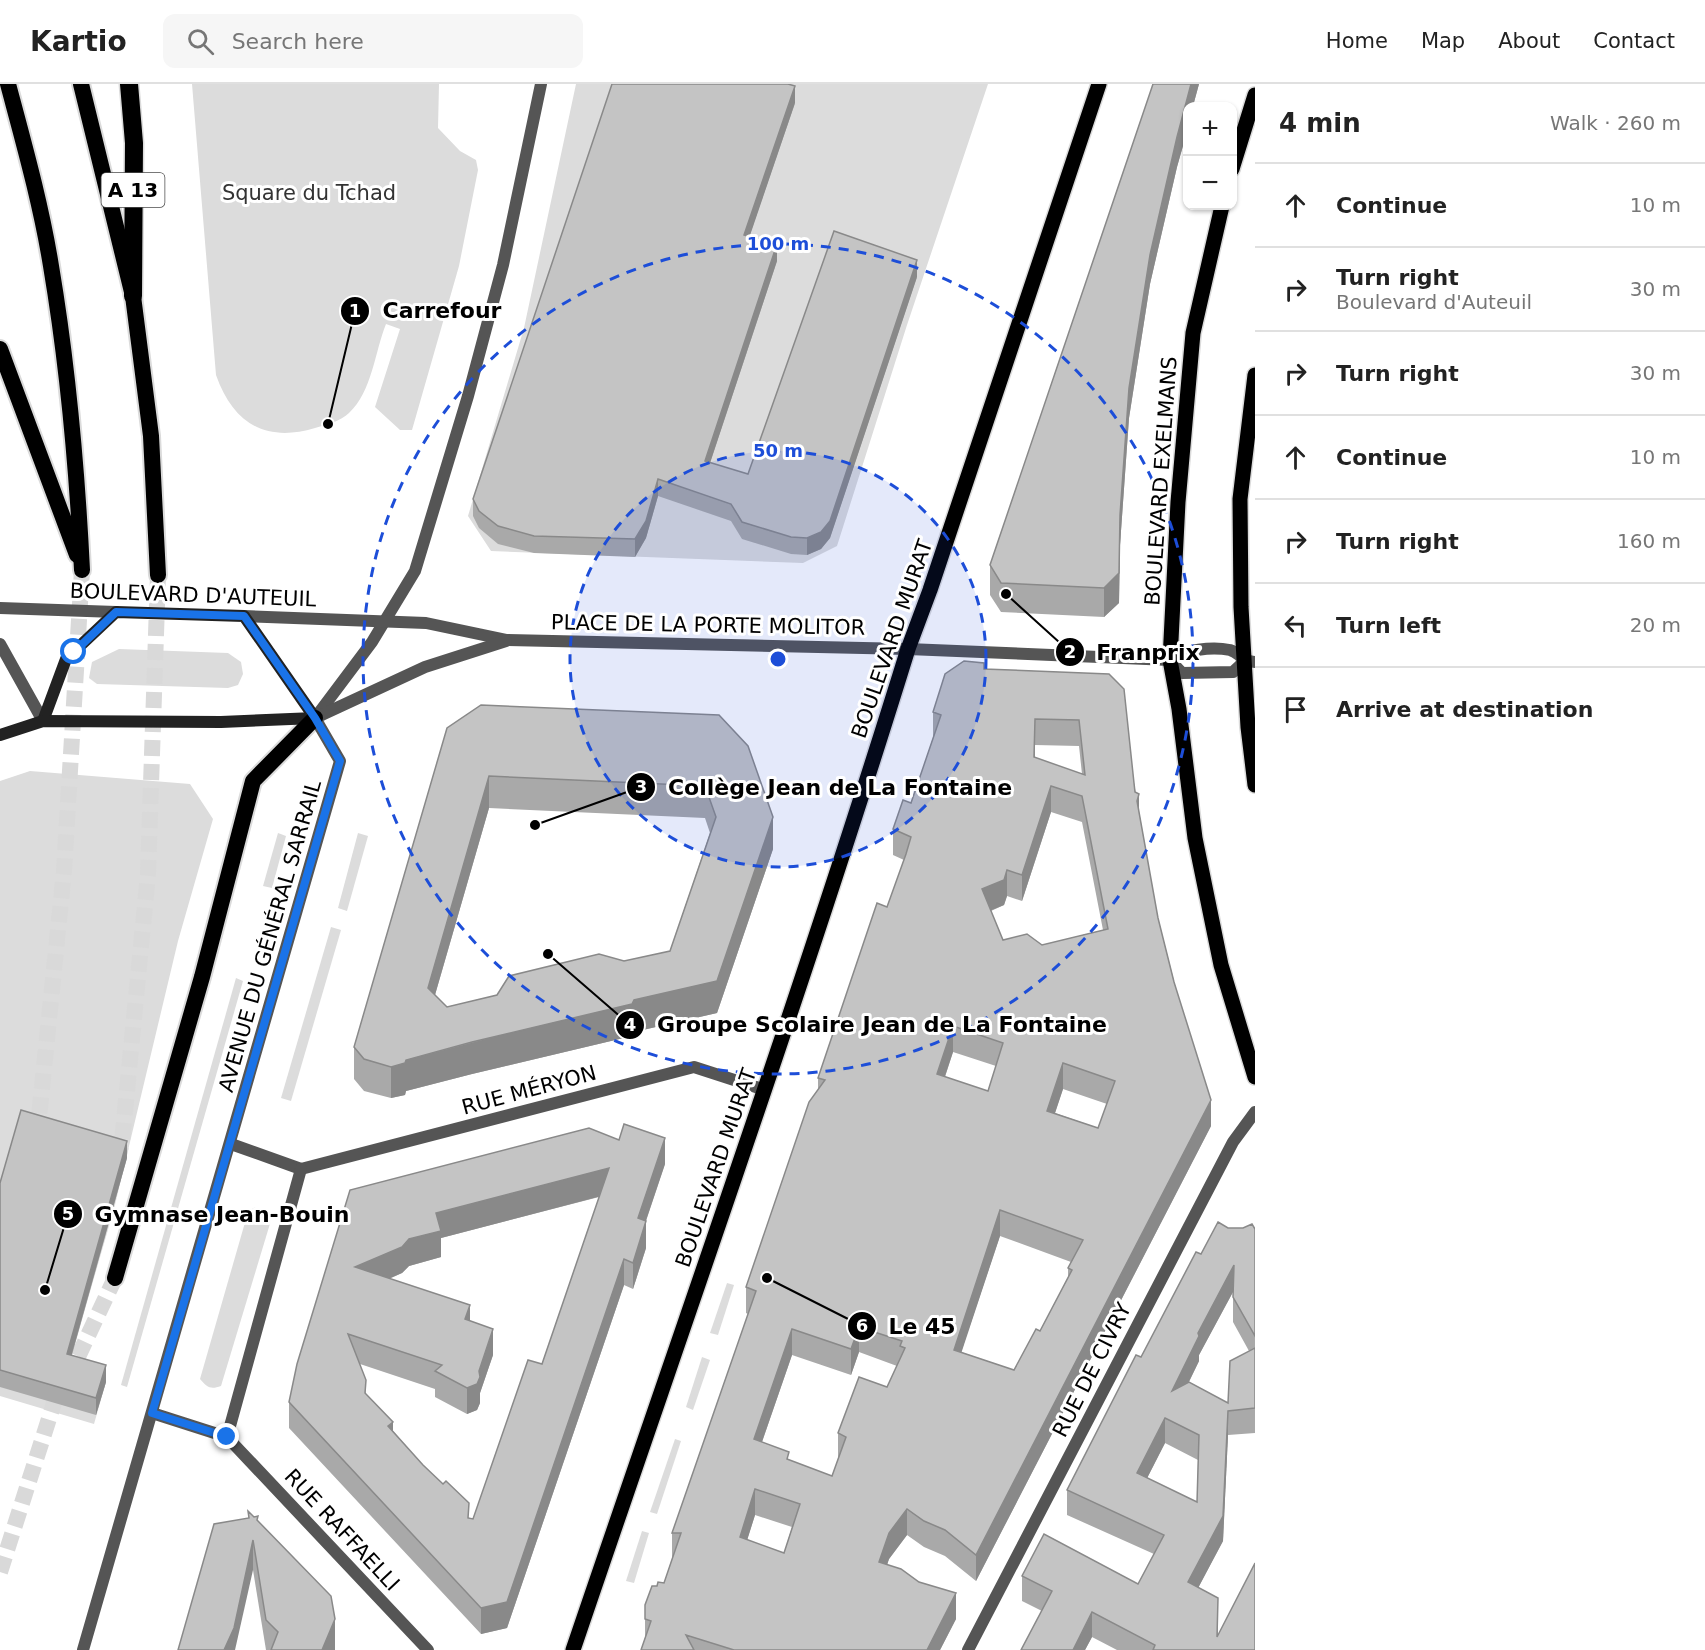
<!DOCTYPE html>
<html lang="en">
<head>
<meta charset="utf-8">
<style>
	:root { --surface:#fff; --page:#f6f6f6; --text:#222; --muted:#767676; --line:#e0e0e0 }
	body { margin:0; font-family:"DejaVu Sans",sans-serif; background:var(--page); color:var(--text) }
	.controls { position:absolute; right:18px; top:18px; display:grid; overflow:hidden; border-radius:12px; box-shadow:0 2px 4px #0004 }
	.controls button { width:54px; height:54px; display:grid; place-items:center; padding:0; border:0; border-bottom:2px solid var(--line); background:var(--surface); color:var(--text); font:30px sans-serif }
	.stop { position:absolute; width:18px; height:18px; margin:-14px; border:4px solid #1a73e8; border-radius:50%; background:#fff }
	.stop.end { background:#1a73e8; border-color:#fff; box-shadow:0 2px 6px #0008 }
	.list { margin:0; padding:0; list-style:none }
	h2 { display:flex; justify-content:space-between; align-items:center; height:78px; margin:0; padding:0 24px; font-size:26px }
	h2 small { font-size:20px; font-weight:400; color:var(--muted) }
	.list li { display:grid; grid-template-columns:39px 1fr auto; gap:18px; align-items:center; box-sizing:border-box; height:84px; padding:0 24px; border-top:2px solid var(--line) }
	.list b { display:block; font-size:22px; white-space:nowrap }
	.list p { margin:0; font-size:20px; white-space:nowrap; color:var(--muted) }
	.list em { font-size:20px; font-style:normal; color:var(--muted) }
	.icon { flex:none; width:33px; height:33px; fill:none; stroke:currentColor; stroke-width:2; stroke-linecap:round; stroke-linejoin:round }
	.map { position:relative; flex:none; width:1255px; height:1566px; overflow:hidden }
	header { display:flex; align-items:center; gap:36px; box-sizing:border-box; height:84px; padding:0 30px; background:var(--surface); border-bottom:2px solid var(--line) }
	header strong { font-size:28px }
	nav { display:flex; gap:33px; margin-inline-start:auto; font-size:21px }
	.search { width:420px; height:54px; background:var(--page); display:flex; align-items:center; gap:15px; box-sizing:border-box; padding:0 21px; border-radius:12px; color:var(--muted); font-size:22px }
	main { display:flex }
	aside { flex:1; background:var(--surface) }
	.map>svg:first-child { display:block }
	.green { fill:#dcdcdc }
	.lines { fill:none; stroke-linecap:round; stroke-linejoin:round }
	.trunk-tunnel { stroke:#d9d9d9; stroke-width:16; stroke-dasharray:16 8; stroke-linecap:butt }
	.primary-casing { stroke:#dbdbdb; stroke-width:18 }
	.trunk-casing { stroke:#dbdbdb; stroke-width:20 }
	.motorway-casing { stroke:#dbdbdb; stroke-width:21 }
	.minor { stroke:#555; stroke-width:12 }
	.tertiary { stroke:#555; stroke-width:12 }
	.secondary { stroke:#222; stroke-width:12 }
	.primary { stroke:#000; stroke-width:15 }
	.trunk { stroke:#000; stroke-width:16 }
	.motorway { stroke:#000; stroke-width:18 }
	.wall { fill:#a9a9a9; fill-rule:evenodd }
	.shaded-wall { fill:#898989 }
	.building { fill:#c4c4c4; stroke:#898989; stroke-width:1.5; fill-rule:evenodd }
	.route { stroke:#1a73e8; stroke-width:8 }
	.ring { fill:none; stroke:#1d4ed8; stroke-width:3; stroke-dasharray:10 8 }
	.labels { text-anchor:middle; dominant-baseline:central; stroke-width:6; stroke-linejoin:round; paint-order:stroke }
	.shield { fill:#fff; stroke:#4c4c4c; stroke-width:1.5 }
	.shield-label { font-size:20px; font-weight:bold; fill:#000 }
	.park-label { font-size:21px; fill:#333; stroke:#fff }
	.street-label { font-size:21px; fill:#000; stroke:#fff }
	.centre { fill:#1d4ed8; stroke:#fff; stroke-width:3 }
	.ring-label { font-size:18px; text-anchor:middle; font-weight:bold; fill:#1d4ed8; stroke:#fff; stroke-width:6; stroke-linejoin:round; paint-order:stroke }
	.leader { fill:none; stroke:#000; stroke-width:2 }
	.callout-dot { fill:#000; stroke:#fff; stroke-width:2 }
	.mark-label { font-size:18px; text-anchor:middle; font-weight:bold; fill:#fff }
	.callout-label { font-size:22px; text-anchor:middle; font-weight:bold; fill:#000; stroke:#fff; stroke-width:6; stroke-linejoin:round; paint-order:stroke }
</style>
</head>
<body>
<header>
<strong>Kartio</strong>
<div class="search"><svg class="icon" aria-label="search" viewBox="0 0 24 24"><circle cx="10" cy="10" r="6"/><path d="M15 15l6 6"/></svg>Search here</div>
<nav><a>Home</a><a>Map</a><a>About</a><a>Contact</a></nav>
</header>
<main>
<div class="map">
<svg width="1255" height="1566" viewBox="0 0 1255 1566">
	<rect width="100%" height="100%" fill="#fff"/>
	<g class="green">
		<path d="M192 0H439L438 44 460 67 476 76 478 86 459 182 412 346H400L375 323 400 245 386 240C375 267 372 308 349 329 341 337 326 341 315 344 265 359 233 339 216 291Z"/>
		<path d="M576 0H988L907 241 837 462 803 479 491 467 468 432 524 244Z"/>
		<path d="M119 565 228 569 241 578 243 590 238 601 228 604 97 600 89 594 92 578Z"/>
		<path d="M30 687 190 700 213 735 178 857 114 1125 67 1287 106 1298 94 1340 0 1312V697Z"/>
		<path d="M278 749 286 752 272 804 263 802Z"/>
		<path d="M358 749 368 752 347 827 338 824Z"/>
		<path d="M331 843 341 846 291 1017 281 1014Z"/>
		<path d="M236 894 243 897 127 1303 121 1301Z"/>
		<path d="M255 1123 263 1125 272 1133 221 1302C210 1306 207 1303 200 1295L248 1128Z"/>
		<path d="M727 1199 734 1201 718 1251 710 1249Z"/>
		<path d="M702 1273 710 1276 693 1326 686 1323Z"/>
		<path d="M675 1355 681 1357 657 1430 650 1428Z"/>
		<path d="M642 1447 649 1449 634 1499 626 1497Z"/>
	</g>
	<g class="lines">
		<g class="trunk-tunnel">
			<path d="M37 1053 64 787 82 486"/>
			<path d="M117 1078 122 1058 148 790 158 491"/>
			<path d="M68 1294 115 1194"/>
			<path d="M0 1488 61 1297"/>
		</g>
		<defs>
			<g id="primary">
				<path d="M1232 85 1255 11"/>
				<path d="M1222 122 1193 249 1178 418 1170 576 1179 625 1195 754 1221 881 1255 993"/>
				<path d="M1255 291 1240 415 1241 523 1248 643 1255 701"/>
				<path d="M573 1566C686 1233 804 901 908 565L930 506 1099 0"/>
			</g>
			<g id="trunk">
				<path d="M8 0C24 60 41 120 51 182 68 283 77 384 82 486"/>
				<path d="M81 0 133 212 151 352 158 491"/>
				<path d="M0 265 77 471"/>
				<path d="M115 1194 202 893 253 697 315 634"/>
			</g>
			<path id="motorway" d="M129 0 134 59 133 212"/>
		</defs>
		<use href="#primary" class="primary-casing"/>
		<use href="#trunk" class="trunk-casing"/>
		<use href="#motorway" class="motorway-casing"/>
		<g class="minor">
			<path d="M231 1060 301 1085"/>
			<path d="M301 1085 694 983 765 1006"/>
			<path d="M152 1329 227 1353 428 1566"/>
			<path d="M227 1353 301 1085"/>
			<path d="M83 1566 340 677 315 634 372 558 415 487 468 312 503 181 541 0"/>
			<path d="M968 1566 1233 1058 1255 1028"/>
		</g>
		<g class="tertiary">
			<path d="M0 524 116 528"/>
			<path d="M244 532 426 539 507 556 908 565 1170 576C1185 566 1211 562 1230 566 1240 569 1241 577 1255 578"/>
			<path d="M0 560 43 637"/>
			<path d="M1170 576 1182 589 1233 588 1245 577"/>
			<path d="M315 634 425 583 506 557"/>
		</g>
		<g class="secondary">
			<path d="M43 637 66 575 116 528 244 532 315 634"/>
			<path d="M0 651 43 637 221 638 315 634"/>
		</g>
		<use href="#primary" class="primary"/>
		<use href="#trunk" class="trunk"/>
		<use href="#motorway" class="motorway"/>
	</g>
	<g class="wall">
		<path d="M1153 0H1199L1193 22H1188V44L1177 83 1150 200 1129 334 1120 461 1119 519 1104 533 1001 528 990 511V481Z"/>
		<path d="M795 19 749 153 777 177 710 379 748 390 917 193 830 454 821 465 807 471 791 470 742 455 731 437 658 412 646 454 635 473 534 469 498 460 479 444 473 432V415Z"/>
		<path d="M984 585 1109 590 1134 699 1158 834 1211 1042 976 1497 945 1472 924 1463 907 1451 889 1475 887 1481 956 1535 940 1566H641L645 1554V1521L657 1502 664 1499 672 1475V1449L748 1230 746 1229V1203L818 1006V994L887 823 904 776 893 771V745L911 719 933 654V628ZM1035 661 1079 662 1082 690 1035 674ZM1051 728 1082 738 1103 846 1042 861 1003 856 991 827 1004 821 1007 812 1022 817ZM953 968 996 982 988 1007 945 993ZM1063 1005 1107 1020 1098 1044 1055 1029ZM1000 1152 1071 1178 1068 1184V1194L1040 1247 1014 1286 961 1268ZM859 1268 897 1282 887 1303 838 1349V1375L832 1392 789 1376 762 1358 792 1271 851 1291ZM755 1431 792 1443 784 1469 747 1456Z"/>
		<path d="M719 631 773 765 717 929 634 948 632 952 472 990 406 1007 405 1011 391 1014 364 1007 354 995V963L447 644ZM489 724 705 734 710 749 670 867 624 877 497 911 447 923 435 911Z"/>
		<path d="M127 1074 72 1271 106 1298 96 1331 0 1303V1099Z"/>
		<path d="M665 1080 646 1137V1164L633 1205 624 1201 507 1544 481 1550 289 1344V1318L350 1106ZM599 1113 542 1280 473 1435 469 1434 393 1347 366 1310 360 1280 435 1305V1313L467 1330 477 1326 480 1319V1309L493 1271 470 1237 389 1195 402 1189 409 1182 441 1173V1154Z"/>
		<path d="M1228 1144 1255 1145V1349L1228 1351 1223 1457 1198 1504 1218 1539V1550L1255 1566H1117L1092 1553 1085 1566H1021L1042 1527 1022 1517V1492L1138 1500 1154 1470 1067 1431V1406L1141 1273 1201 1170ZM1233 1208V1238L1249 1267 1228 1319 1189 1298 1199 1277V1271ZM1165 1359 1198 1376 1197 1418 1147 1394Z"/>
		<path d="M248 1427 258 1437 335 1565V1566H266L253 1486Z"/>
	</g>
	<g class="shaded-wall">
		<path d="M1191 0H1199L1193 22H1188V44L1177 83 1150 200 1129 334 1120 461 1119 519 1104 533V504L1120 431 1129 304 1150 171 1177 53Z"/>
		<path d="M795 2V19L744 169V151Z"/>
		<path d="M777 160V177L705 394V377Z"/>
		<path d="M917 176V193L830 454 821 465 807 471V454Z"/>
		<path d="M658 395V412L646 454 635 473V455Z"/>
		<path d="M1035 635V661L1034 699V673Z"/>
		<path d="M489 692V724L428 935V904Z"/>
		<path d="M1051 702V728L1022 817V791Z"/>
		<path d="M1139 710V736L1137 717Z"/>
		<path d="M773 733V765L717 929 634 948 632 952 472 990 406 1007 405 1011 391 1014V983L406 976 634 916Z"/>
		<path d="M1007 786V812L1004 821 982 830V805Z"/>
		<path d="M953 942V968L937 1016V990Z"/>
		<path d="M1063 979V1005L1047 1053V1027Z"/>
		<path d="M1211 1016V1042L976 1497V1471Z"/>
		<path d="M665 1054V1080L638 1160V1134Z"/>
		<path d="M127 1057V1074L67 1287V1270Z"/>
		<path d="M609 1084V1110L441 1154V1173L409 1182 402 1189 355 1209V1183L409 1155 436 1129Z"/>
		<path d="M1000 1126V1152L954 1291V1266Z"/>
		<path d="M646 1137V1164L633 1205V1179Z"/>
		<path d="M624 1175V1201L507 1544 481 1550V1524Z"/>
		<path d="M1234 1181V1206L1199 1271V1277L1172 1332V1307L1198 1249Z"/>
		<path d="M470 1221V1247L465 1235Z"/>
		<path d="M859 1243V1268L851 1291V1265Z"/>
		<path d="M493 1245V1271L480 1309V1319L477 1326 467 1330V1304L479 1287Z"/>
		<path d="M792 1245V1271L754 1381V1355Z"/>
		<path d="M106 1281V1298L96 1331V1314Z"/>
		<path d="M1228 1327V1351L1223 1457 1188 1523V1498Z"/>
		<path d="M1165 1334V1359L1137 1414V1389Z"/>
		<path d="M393 1338V1364L388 1342Z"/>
		<path d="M755 1405V1431L740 1479V1453Z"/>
		<path d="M907 1425V1451L889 1475 879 1504V1478L889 1449Z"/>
		<path d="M253 1456V1486L235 1566H224Z"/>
		<path d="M956 1509V1535L940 1566H927Z"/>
		<path d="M1092 1528V1553L1085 1566H1073Z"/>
		<path d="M335 1535V1566H322Z"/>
	</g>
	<g class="building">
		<path d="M612 0H788L795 2 744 151 777 160 705 377 748 390 834 147 917 176 830 437 821 448 807 454 791 453 742 438 731 420 658 395 646 437 635 455 534 452 498 442 479 427 473 415Z"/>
		<path d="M1153 0H1191L1177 53 1150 171 1129 304 1120 431 1119 489 1104 504 1001 499 990 481Z"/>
		<path d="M964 577 984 579V585L1109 590 1124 605 1134 699 1135 708 1139 710 1137 717 1158 834 1174 898 1211 1016 976 1471 945 1446 924 1437 907 1425 889 1449 879 1478 901 1485 919 1498 956 1509 927 1566H734L686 1551 694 1566H641L651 1537 645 1535V1521L652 1502H657L658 1498 664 1499 681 1449H672L756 1207 746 1203 809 1018 825 996 818 994 877 819 887 823 906 770 911 753 893 745 903 716 911 719 941 631 933 628 945 590ZM1035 635 1079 636 1085 691 1034 673ZM1051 702 1082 712 1108 845 1042 861 1027 850 1003 856 982 805 1004 796 1007 786 1022 791ZM953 942 1003 959 988 1007 937 990ZM1063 979 1115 997 1098 1044 1047 1027ZM1000 1126 1083 1156 1068 1184 1072 1186 1040 1247 1036 1245 1014 1286 954 1266ZM859 1243 902 1257 900 1262 905 1264 887 1303 859 1293 838 1349 846 1353 832 1392 787 1375 789 1368 754 1355 792 1245 851 1265ZM755 1405 800 1420 784 1469 740 1453Z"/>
		<path d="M481 621 719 631 748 662 773 733 717 897 634 916 632 920 472 958 406 976 405 979 391 983 364 975 354 963 447 644ZM489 692 705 702 716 733 670 867 624 877 599 870 509 892 497 911 447 923 428 904Z"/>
		<path d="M21 1026 127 1057 67 1270 106 1281 96 1314 0 1286V1099Z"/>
		<path d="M624 1040 665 1054 638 1134 646 1137 633 1179 624 1175 507 1518 481 1524 289 1318 297 1280 350 1106 589 1044 619 1056ZM609 1084 542 1280 528 1276 473 1435 468 1434 469 1419 446 1397 443 1400 423 1381 388 1342 393 1338 365 1309 366 1296 348 1250 442 1281 435 1287 467 1304 477 1300 480 1293 479 1287 493 1245 465 1235 470 1221 355 1183 402 1163 409 1155 441 1147 436 1129Z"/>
		<path d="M1218 1138 1228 1144H1243L1252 1140 1255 1145V1252L1233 1213 1234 1181 1198 1249 1199 1252 1172 1307 1189 1298 1228 1319 1230 1277 1255 1264V1324L1228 1327 1223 1432 1188 1498 1218 1514 1217 1553 1255 1479V1566H1153L1155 1561 1092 1528 1073 1566H1021L1052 1507 1022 1492 1044 1450 1138 1500 1164 1451 1067 1406 1136 1271 1141 1273 1196 1168 1201 1170ZM1165 1334 1199 1351 1197 1418 1137 1389Z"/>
		<path d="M248 1427 254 1433 258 1432 257 1436 331 1512 335 1535 322 1566H271L278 1548 266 1536 253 1456 234 1544 224 1566H178L214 1440 249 1434Z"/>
	</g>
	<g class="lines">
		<path class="route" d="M74 568 116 528 244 532 315 634 340 677 152 1329 227 1353"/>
	</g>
	<circle cx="778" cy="575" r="208" fill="#1d4ed8" fill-opacity=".12"/>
	<g class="ring">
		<circle cx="778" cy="575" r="208"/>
		<circle cx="778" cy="575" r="415"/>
	</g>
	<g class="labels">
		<rect class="shield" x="101.5" y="89" width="63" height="34" rx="4.5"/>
		<g class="shield-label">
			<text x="133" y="106">A 13</text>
		</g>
		<g class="park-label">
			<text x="309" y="109">Square du Tchad</text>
		</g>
		<g class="street-label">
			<text transform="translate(1161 397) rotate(-86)">BOULEVARD EXELMANS</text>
			<text transform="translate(193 511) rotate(2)">BOULEVARD D'AUTEUIL</text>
			<text transform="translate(708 541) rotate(1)">PLACE DE LA PORTE MOLITOR</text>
			<text transform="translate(892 555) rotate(-71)">BOULEVARD MURAT</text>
			<text transform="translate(270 852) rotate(-74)">AVENUE DU GÉNÉRAL SARRAIL</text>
			<text transform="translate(529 1006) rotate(-15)">RUE MÉRYON</text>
			<text transform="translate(716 1084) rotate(-71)">BOULEVARD MURAT</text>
			<text transform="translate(1092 1286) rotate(-63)">RUE DE CIVRY</text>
			<text transform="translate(342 1446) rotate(47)">RUE RAFFAELLI</text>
		</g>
	</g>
	<circle cx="778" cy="575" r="9" class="centre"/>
	<g class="ring-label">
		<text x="778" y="166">100 m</text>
		<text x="778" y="373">50 m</text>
	</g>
	<path class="leader" d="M328 340L355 227M1006 510L1070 568M535 741L641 703M548 870L630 941M45 1206L68 1130M767 1194L862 1242"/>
	<g class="callout-dot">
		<circle cx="328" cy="340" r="6"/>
		<circle cx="1006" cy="510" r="6"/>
		<circle cx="535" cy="741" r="6"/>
		<circle cx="548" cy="870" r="6"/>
		<circle cx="45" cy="1206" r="6"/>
		<circle cx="767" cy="1194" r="6"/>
		<circle cx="355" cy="227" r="15"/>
		<circle cx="1070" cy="568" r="15"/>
		<circle cx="641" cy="703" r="15"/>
		<circle cx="630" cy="941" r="15"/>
		<circle cx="68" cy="1130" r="15"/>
		<circle cx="862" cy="1242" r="15"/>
	</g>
	<g class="mark-label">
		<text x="355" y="233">1</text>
		<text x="1070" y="574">2</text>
		<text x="641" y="709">3</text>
		<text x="630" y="947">4</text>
		<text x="68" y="1136">5</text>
		<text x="862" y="1248">6</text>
	</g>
	<g class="callout-label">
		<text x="442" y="234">Carrefour</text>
		<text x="1148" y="576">Franprix</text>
		<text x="840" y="711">Collège Jean de La Fontaine</text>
		<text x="882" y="948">Groupe Scolaire Jean de La Fontaine</text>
		<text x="222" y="1138">Gymnase Jean-Bouin</text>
		<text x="922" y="1250">Le 45</text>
	</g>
</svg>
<div class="controls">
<button>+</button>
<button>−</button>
</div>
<div class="stop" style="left:74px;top:568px"></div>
<div class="stop end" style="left:227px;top:1353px"></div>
</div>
<aside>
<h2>4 min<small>Walk · 260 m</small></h2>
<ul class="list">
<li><svg class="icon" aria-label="ahead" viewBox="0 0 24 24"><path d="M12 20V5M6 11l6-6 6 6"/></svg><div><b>Continue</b></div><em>10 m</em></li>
<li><svg class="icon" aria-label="right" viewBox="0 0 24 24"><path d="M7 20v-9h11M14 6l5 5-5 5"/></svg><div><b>Turn right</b><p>Boulevard d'Auteuil</p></div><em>30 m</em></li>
<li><svg class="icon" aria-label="right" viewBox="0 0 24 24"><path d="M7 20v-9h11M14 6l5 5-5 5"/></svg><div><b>Turn right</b></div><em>30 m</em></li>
<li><svg class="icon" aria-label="ahead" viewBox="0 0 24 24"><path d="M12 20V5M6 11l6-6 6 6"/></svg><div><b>Continue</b></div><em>10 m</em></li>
<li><svg class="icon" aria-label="right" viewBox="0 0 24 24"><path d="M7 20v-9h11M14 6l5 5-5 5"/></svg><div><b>Turn right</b></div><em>160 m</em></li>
<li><svg class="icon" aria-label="left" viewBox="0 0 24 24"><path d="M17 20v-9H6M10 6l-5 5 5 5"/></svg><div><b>Turn left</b></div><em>20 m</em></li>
<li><svg class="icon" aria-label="arrive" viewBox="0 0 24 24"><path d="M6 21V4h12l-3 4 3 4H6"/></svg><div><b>Arrive at destination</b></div></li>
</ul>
</aside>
</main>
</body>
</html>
